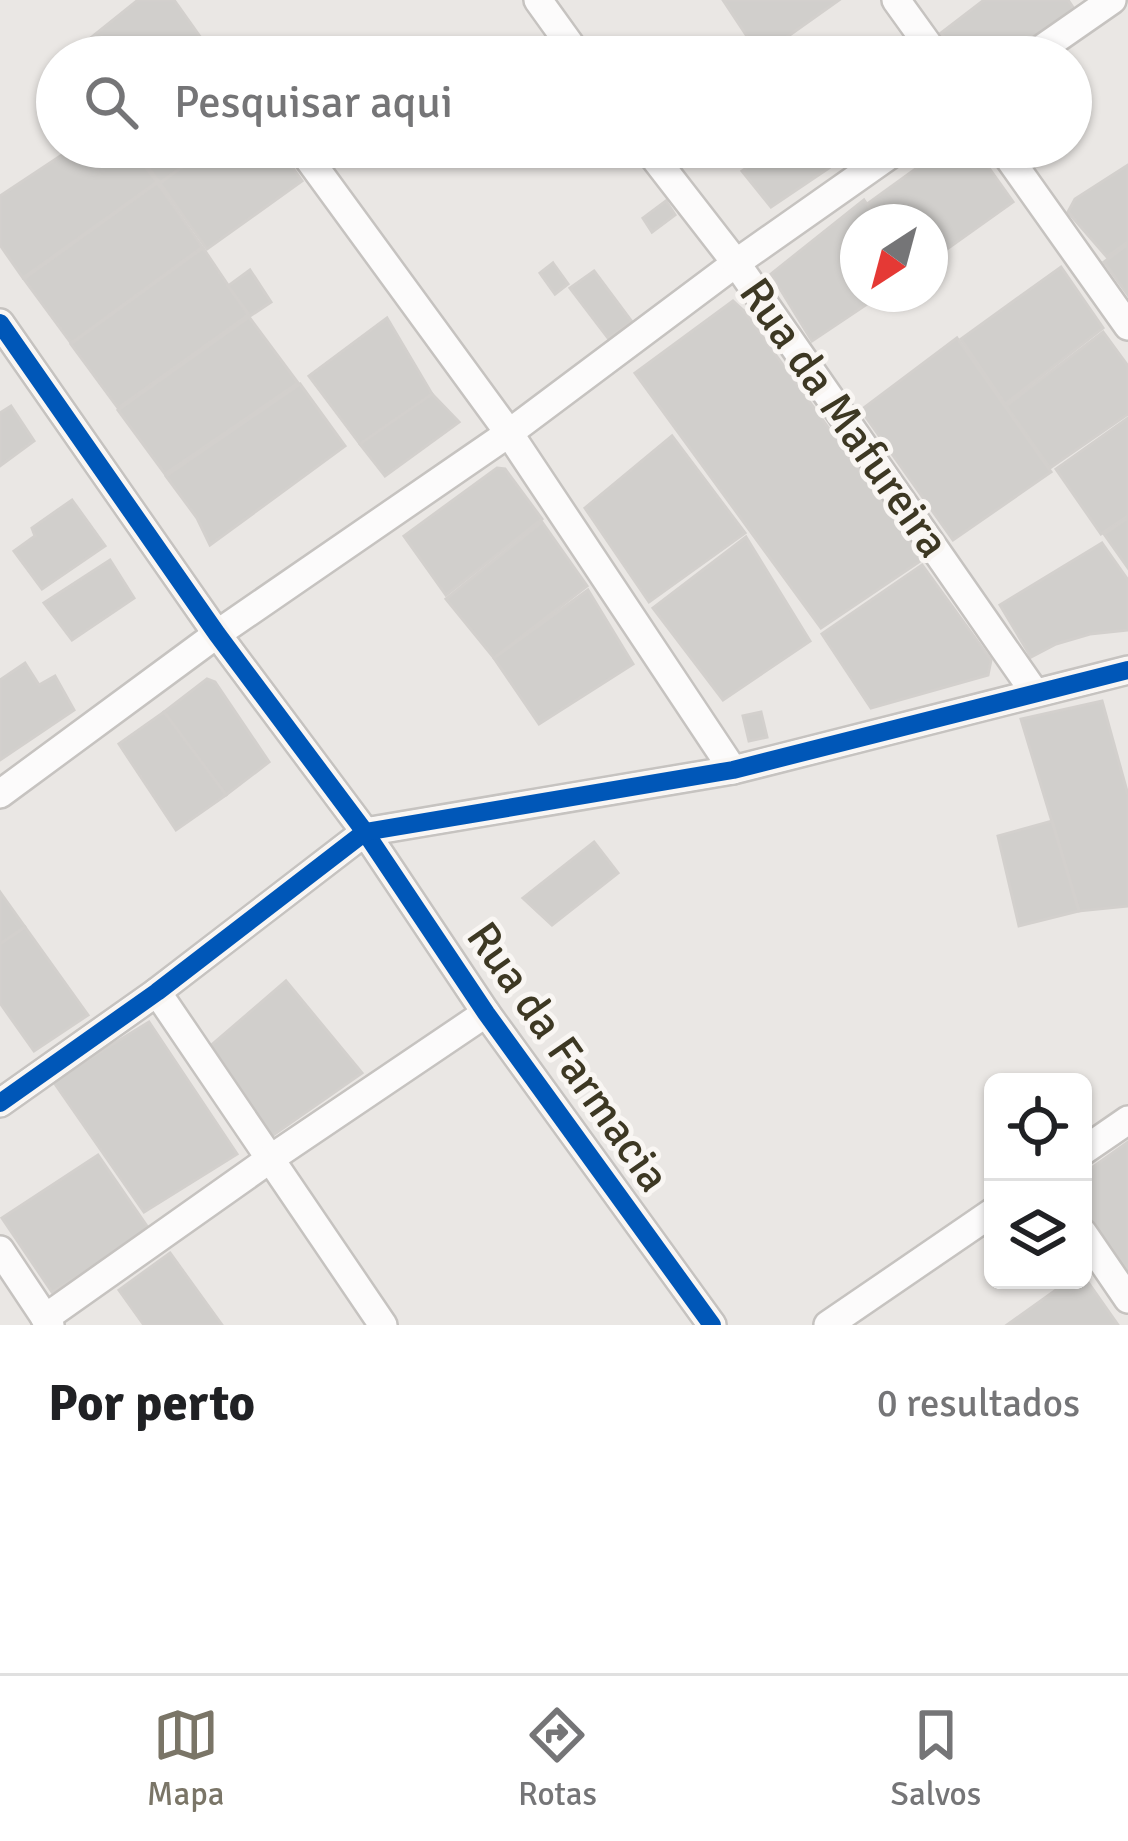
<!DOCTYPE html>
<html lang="pt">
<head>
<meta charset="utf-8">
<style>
	:root { --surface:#fff; --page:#f6f6f6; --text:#202124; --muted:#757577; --line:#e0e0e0; --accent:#7a7567 }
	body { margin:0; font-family:Signika,sans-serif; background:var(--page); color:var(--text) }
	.controls { position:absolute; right:36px; bottom:36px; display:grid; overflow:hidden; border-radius:18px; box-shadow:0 3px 9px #0004 }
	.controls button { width:108px; height:108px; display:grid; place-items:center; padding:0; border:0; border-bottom:3px solid var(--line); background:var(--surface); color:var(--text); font:60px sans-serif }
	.compass { position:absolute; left:840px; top:204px; width:108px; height:108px; border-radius:50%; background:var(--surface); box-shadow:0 3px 9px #0004; rotate:216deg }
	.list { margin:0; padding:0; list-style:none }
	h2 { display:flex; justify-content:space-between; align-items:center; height:156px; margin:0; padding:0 48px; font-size:51px }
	h2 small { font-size:39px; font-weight:400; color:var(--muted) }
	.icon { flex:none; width:66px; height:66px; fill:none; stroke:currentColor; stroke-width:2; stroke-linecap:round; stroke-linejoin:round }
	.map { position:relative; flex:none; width:1128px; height:1325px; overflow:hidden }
	.search { position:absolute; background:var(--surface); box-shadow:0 3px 9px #0004; left:36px; right:36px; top:36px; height:132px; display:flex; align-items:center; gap:30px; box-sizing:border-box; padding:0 42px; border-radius:66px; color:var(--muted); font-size:45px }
	.sheet { height:348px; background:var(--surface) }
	nav { display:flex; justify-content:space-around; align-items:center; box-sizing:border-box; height:168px; border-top:3px solid var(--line); background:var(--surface); font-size:33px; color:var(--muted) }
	nav a { display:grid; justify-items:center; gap:6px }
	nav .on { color:var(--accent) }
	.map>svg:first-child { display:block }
	.building { fill:#d1cfcc; stroke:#d3d0cd; stroke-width:3 }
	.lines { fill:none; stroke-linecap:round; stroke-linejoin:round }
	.minor-casing { stroke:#c6c3c0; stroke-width:32 }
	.minor { stroke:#fcfbfb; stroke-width:27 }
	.cycleway-casing { stroke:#f9f6f3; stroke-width:26 }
	.cycleway { stroke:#0057b8; stroke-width:18 }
	.labels { text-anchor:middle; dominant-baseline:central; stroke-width:10; stroke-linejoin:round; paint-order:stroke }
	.street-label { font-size:45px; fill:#3d3823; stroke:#f9f6f3 }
</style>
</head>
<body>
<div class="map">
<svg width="1128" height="1325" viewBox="0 0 1128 1325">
	<rect width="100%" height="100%" fill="#eae7e4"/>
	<g class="building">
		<path d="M138 0H174L208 48 195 57H67Z"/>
		<path d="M723 0H839L760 56Z"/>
		<path d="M984 0H1068L1074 9 1007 57H960L941 33Z"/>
		<path d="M74 147H130L157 182 23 278 0 245V196Z"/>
		<path d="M134 147H209L160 183Z"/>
		<path d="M210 147H278L302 181 207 249 160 183Z"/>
		<path d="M777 147H813L829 168 771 207 742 171Z"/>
		<path d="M946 147H974L1013 202 930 261V222H879L867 204Z"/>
		<path d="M1128 165V242L1107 257 1068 212 1075 199Z"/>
		<path d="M157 183 202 247 71 343 24 279Z"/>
		<path d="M864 200 879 222H858V294H882L812 341 771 274Z"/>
		<path d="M666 201 675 215 652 232 643 218Z"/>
		<path d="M1128 244V295L1104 262Z"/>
		<path d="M203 248 248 315 118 408 71 344Z"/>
		<path d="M553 263 568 284 555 294 540 273Z"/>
		<path d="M1061 267 1103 328 1005 404 961 339Z"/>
		<path d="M250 270 271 302 250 316 228 286Z"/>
		<path d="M594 271 632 322 608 338 570 288Z"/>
		<path d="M733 301 744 311 923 559 821 628 635 373Z"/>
		<path d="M249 317 298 383 165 474 118 410Z"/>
		<path d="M387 318 432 394 360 444 309 376Z"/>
		<path d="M1103 332 1128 366V414L1050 468 1006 406Z"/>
		<path d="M957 338 1051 472 953 540 861 410Z"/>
		<path d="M300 384 345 446 210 545 197 518 166 476Z"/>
		<path d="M432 394 459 422 385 476 360 444Z"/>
		<path d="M11 406 34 441 0 466V413Z"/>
		<path d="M1128 418V516L1101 534 1056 469Z"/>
		<path d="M672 436 745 533 649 602 585 508Z"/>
		<path d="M497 468 505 469 542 519 446 595 404 536Z"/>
		<path d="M72 500 105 546 42 589 14 551 35 536 32 528Z"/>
		<path d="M1128 518V568L1104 534Z"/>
		<path d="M542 522 587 586 494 658 446 599Z"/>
		<path d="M746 537 810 641 723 700 653 608Z"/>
		<path d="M1102 543 1128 580V630L1090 634 1056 644 1031 657 1000 605Z"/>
		<path d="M110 560 134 598 72 640 44 603Z"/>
		<path d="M922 565 991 660 988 675 871 708 822 634Z"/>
		<path d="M588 590 633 664 539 724 494 658Z"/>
		<path d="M25 663 39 685 55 676 74 710 0 760V680Z"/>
		<path d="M207 679 215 682 269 762 226 795 164 712Z"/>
		<path d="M1102 701 1128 795V906L1079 911 1021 719Z"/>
		<path d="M164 712 226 795 176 830 119 744Z"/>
		<path d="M761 712 767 737 749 741 743 716Z"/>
		<path d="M1052 821 1079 911 1019 926 998 836Z"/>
		<path d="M594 842 618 873 552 925 523 898Z"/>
		<path d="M0 892 25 927 0 944Z"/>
		<path d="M25 927 88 1015 34 1051 0 1003V944Z"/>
		<path d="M286 981 362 1073 269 1138 208 1048Z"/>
		<path d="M149 1022 237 1154 144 1212 53 1081Z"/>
		<path d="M1128 1142V1271L1083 1210V1174Z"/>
		<path d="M98 1155 151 1232 52 1292 2 1218Z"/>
		<path d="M170 1253 222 1325H144L119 1290Z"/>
		<path d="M1083 1275 1118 1325H1007L1070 1280H1083Z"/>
	</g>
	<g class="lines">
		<defs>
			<g id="minor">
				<path d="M538 0 579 57"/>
				<path d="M896 0 937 57"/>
				<path d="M1030 57 1112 0"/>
				<path d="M300 147 509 433 736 263 901 147"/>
				<path d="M646 147 736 263 1035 693"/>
				<path d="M1001 147 1128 326"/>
				<path d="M0 323 217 634 365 832 486 1013 712 1325"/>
				<path d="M0 794 217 634 509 433 733 770"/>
				<path d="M157 992 383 1325"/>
				<path d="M0 1103 157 992 365 832 733 770 1128 670"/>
				<path d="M1083 1151 1128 1120"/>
				<path d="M1083 1233 1128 1299"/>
				<path d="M0 1250 50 1325"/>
				<path d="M45 1318 270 1159 486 1013"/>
				<path d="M828 1325 993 1212"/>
			</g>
		</defs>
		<use href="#minor" class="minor-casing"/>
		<use href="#minor" class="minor"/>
		<defs>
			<g id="cycleway">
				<path d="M0 323 217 634 365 832 486 1013 712 1325"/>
				<path d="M0 1103 157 992 365 832 733 770 1128 670"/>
			</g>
		</defs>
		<use href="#cycleway" class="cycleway-casing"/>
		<use href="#cycleway" class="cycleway"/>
	</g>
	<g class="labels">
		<g class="street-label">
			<text transform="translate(844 418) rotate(55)">Rua da Mafureira</text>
			<text transform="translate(568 1057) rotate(55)">Rua da Farmacia</text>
		</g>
	</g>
</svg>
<div class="controls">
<button><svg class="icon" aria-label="locate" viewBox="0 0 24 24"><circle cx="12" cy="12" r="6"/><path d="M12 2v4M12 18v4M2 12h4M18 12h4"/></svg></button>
<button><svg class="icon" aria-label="layers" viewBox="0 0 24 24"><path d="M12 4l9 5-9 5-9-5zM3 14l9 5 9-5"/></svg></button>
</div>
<svg class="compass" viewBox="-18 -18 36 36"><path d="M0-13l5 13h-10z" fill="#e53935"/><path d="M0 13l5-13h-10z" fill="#757577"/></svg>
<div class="search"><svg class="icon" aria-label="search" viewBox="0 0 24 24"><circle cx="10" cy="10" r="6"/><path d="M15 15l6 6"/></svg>Pesquisar aqui</div>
</div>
<section class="sheet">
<h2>Por perto<small>0 resultados</small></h2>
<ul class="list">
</ul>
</section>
<nav>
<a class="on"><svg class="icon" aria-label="map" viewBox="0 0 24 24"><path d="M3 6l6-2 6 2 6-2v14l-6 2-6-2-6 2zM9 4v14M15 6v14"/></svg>Mapa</a>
<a><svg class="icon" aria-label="directions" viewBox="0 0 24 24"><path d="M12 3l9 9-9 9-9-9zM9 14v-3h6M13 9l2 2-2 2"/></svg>Rotas</a>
<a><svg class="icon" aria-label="saved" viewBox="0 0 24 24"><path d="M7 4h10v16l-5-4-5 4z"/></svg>Salvos</a>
</nav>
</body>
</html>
